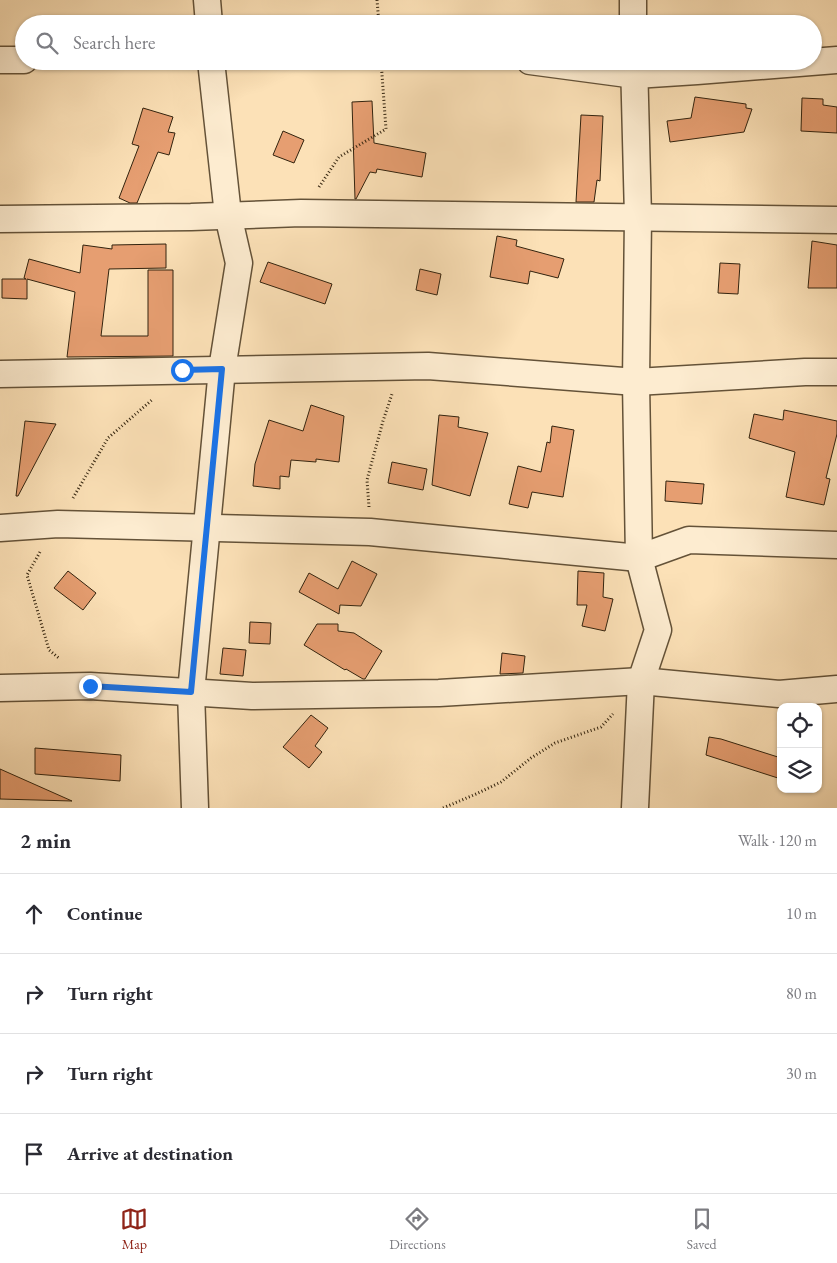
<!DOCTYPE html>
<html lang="en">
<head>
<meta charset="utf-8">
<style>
	:root { --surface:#fff; --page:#f7f7f7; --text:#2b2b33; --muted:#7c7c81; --line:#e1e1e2; --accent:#8f2418 }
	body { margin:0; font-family:"EB Garamond",serif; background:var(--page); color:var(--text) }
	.controls { position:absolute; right:15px; bottom:15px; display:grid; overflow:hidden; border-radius:10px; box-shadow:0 1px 4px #0004 }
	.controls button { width:45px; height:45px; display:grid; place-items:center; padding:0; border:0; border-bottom:1px solid var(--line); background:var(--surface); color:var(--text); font:25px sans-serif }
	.stop { position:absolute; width:15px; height:15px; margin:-11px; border:4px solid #1a73e8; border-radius:50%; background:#fff }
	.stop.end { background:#1a73e8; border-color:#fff; box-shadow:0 1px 5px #0008 }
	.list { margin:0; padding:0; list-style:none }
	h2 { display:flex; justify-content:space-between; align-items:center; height:65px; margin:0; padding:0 20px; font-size:21px }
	h2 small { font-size:16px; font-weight:400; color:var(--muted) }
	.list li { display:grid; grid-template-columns:32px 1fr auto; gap:15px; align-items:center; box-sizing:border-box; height:80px; padding:0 20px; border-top:1px solid var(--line) }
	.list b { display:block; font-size:19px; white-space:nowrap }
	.list em { font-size:16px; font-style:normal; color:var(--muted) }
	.icon { flex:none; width:28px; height:28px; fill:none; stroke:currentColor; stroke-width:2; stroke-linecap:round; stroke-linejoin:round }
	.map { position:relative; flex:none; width:837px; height:808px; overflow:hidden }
	.search { position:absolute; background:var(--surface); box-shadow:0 1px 4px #0004; left:15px; right:15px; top:15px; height:55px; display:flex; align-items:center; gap:12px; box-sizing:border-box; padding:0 18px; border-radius:28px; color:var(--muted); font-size:19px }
	.sheet { height:385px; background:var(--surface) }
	nav { display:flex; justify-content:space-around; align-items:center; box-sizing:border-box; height:70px; border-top:1px solid var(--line); background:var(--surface); font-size:14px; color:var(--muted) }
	nav a { display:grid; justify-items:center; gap:2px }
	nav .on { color:var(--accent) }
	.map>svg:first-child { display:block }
	.building { fill:#e69e71; stroke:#32230e }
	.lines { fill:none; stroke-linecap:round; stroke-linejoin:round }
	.minor-casing { stroke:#645238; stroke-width:29 }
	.path { stroke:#32230e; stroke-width:3; stroke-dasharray:1 2.5; stroke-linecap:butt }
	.minor { stroke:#fdecd0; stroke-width:26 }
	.route { stroke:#1a73e8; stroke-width:6 }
</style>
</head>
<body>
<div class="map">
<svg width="837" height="808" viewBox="0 0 837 808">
	<rect width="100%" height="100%" fill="#fce1b7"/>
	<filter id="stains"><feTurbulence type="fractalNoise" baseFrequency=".004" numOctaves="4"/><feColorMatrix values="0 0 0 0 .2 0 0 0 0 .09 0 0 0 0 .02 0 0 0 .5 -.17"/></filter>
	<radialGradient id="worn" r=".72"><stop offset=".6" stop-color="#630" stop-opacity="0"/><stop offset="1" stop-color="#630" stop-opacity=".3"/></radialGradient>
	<g class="building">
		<path d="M695 97 746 104V108L752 109 744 132 670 142 667 121 691 118Z"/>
		<path d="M802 98 823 99V105L837 107V133L801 131Z"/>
		<path d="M372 101 374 143 426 153 422 177 377 169 376 173 370 172 356 199H355L352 102Z"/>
		<path d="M143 108 173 117 168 132 175 133 169 155 158 152 137 203H130L119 198 139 146 132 144Z"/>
		<path d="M581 115 603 116 600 181 597 180 594 202H576Z"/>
		<path d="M283 131 304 140 294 163 273 155Z"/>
		<path d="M497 236 517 240 516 246 564 259 558 278 530 271 528 284 490 277Z"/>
		<path d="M812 241 837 245V288H808Z"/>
		<path d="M166 244V268L109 269 101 336H148V270H173V356L67 357 75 292 27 279V299L2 298V279H26L24 278 29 259 80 273 83 245 112 249V245Z"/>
		<path d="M268 262 332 284 325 304 260 282Z"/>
		<path d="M720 263 740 264 738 294 718 293Z"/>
		<path d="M420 269 441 274 437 295 416 290Z"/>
		<path d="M311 405 344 416 339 462 316 459V462L291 460 289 477 280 476V489L253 486 255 464 269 420 303 431Z"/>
		<path d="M784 410 837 421V434L826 478 830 479 824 505 786 497 795 452 749 438 754 414 783 420Z"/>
		<path d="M439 415 459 417 458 427 488 433 470 496 432 485Z"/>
		<path d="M25 421 56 424 18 496H16Z"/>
		<path d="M552 426 574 430 563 497 532 492 528 508 509 504 518 466 541 472 547 442 550 443Z"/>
		<path d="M392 462 427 469 423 490 388 483Z"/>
		<path d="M666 481 704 484 702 504 665 501Z"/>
		<path d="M352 561 377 574 361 606 340 605 339 614 299 592 309 573 338 589Z"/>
		<path d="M68 571 96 593 83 610 54 588Z"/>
		<path d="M578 571 604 573 603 597 613 599 605 631 582 626 587 605H577Z"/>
		<path d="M250 622 271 623 270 644 249 643Z"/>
		<path d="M317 624H338V631L354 633 382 651 365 679H363L346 669 345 670 304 645Z"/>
		<path d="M223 648 246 650 243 676 220 674Z"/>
		<path d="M502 653 525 656 523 673 500 674Z"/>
		<path d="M311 715 328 728 315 746 322 752 309 768 283 747Z"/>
		<path d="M709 737 721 739 781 758V779L706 755Z"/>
		<path d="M35 748 121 755 120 781 35 774Z"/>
		<path d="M0 769 72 801 0 799Z"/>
	</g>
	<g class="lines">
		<defs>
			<g id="minor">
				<path d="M207 0 209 24"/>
				<path d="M633 0V24"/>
				<path d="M0 60H24"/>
				<path d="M530 61 635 75 697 71 837 60"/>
				<path d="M634 61 638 217 636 382 639 558 658 630 641 681 635 808"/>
				<path d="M0 219 191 217 301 213 837 220"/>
				<path d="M0 374 428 366 636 382 805 372H837"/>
				<path d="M0 528 58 524 370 532 639 558 689 540 837 545"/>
				<path d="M0 688 90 686 252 696 439 693 641 681 779 694 837 689"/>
				<path d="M195 808 191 692 222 369 239 263 228 215 211 61"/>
			</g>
		</defs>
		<use href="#minor" class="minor-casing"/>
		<g class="path">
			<path d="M377 0 379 24"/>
			<path d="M319 187 339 157 386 129 381 61"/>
			<path d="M73 498 108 438 153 399"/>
			<path d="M369 507 367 480 383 421 392 394 394 393"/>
			<path d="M40 552 27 575 49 650 60 659"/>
			<path d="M443 808 476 794 501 782 531 758 555 743 601 727 613 714"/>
		</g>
		<use href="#minor" class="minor"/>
	</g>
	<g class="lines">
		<path class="route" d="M90 686 191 692 222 369 182 370"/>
	</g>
	<rect width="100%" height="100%" filter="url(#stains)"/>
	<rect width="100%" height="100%" fill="url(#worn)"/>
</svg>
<div class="controls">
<button><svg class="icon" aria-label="locate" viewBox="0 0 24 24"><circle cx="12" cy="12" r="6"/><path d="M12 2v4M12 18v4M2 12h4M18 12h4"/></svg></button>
<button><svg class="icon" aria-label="layers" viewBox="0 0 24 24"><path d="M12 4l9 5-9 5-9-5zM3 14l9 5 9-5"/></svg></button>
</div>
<div class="stop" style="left:182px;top:370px"></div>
<div class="stop end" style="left:90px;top:686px"></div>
<div class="search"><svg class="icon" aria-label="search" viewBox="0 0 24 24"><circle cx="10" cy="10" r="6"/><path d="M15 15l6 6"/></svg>Search here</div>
</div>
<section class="sheet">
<h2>2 min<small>Walk · 120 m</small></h2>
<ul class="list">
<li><svg class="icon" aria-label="ahead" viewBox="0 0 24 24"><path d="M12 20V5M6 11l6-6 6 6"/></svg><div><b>Continue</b></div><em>10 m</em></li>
<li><svg class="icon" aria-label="right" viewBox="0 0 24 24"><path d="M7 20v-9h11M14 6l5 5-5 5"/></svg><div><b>Turn right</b></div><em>80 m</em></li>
<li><svg class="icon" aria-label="right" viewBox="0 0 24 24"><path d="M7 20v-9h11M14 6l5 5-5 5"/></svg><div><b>Turn right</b></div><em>30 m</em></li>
<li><svg class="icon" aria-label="arrive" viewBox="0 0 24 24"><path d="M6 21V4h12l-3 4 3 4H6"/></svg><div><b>Arrive at destination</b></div></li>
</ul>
</section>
<nav>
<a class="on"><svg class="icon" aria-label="map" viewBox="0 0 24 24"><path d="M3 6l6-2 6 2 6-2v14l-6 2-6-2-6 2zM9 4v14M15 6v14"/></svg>Map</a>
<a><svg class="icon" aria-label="directions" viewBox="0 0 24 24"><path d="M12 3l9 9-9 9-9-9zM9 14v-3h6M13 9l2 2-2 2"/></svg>Directions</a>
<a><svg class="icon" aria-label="saved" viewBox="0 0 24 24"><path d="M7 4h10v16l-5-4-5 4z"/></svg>Saved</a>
</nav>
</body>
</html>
